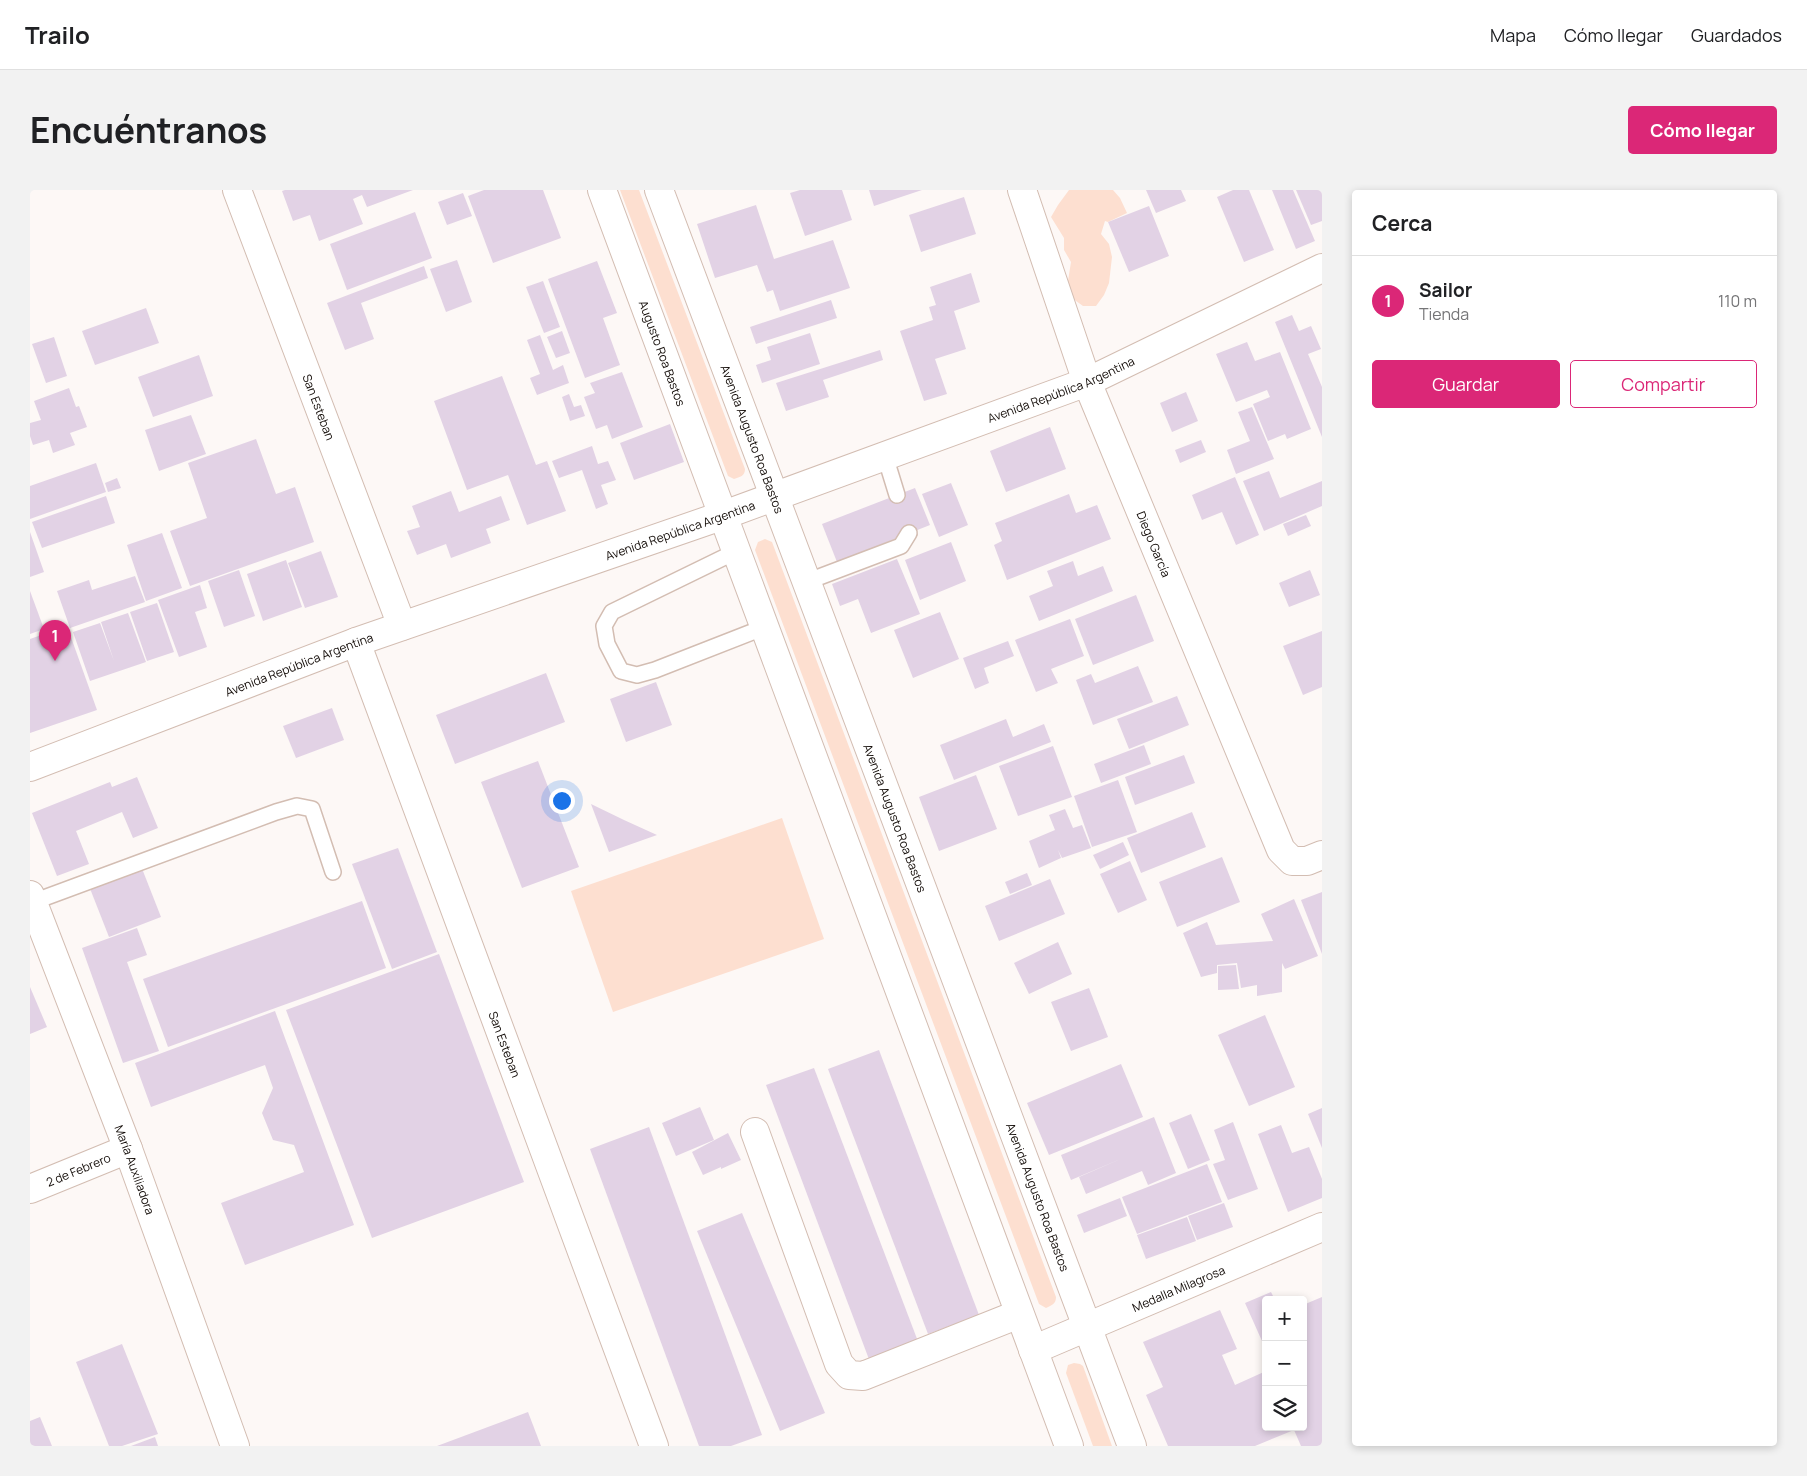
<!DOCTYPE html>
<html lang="es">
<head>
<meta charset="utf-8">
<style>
	:root { --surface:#fff; --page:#f2f2f2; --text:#202124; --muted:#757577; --line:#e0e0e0; --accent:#db2777 }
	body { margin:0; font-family:Manrope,sans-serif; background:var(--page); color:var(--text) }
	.controls { position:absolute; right:15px; bottom:15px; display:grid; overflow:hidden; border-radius:5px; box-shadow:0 2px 8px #0003 }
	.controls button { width:45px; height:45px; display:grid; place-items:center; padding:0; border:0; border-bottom:1px solid var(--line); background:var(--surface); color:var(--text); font:25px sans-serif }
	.you { position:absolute; left:531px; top:610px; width:18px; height:18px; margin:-12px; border:4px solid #fff; border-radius:50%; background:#1a73e8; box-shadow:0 0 0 8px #1a73e833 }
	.badge { display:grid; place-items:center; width:32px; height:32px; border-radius:50%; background:var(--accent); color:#fff; font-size:16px; font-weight:700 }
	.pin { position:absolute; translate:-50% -41px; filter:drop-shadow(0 1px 2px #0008) }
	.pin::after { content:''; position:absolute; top:26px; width:18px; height:15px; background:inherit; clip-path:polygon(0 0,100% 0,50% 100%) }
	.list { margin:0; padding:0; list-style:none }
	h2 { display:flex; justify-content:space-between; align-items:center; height:65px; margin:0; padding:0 20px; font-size:21px }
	h2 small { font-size:16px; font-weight:400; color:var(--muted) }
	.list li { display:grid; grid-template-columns:32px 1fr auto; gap:15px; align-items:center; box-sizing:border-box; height:90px; padding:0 20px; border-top:1px solid var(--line) }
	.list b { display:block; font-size:19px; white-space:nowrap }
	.list p { margin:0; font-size:16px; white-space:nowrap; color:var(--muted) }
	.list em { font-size:16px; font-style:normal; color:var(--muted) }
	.actions { display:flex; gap:10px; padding:15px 20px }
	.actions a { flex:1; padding:11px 0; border:1px solid var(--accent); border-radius:5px; text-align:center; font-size:18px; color:var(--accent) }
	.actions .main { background:var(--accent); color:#fff }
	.icon { flex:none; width:28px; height:28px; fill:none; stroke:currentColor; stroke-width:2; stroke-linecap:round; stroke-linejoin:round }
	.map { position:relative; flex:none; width:1292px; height:1256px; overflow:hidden; border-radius:5px }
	header { display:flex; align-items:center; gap:30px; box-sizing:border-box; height:70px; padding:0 25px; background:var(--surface); border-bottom:1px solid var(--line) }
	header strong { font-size:24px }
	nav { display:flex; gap:28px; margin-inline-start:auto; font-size:18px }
	.intro { display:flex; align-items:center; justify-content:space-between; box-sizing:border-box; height:120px; padding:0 30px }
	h1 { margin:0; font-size:35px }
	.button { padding:12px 22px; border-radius:5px; background:var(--accent); color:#fff; font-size:18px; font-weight:700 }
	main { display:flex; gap:30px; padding:0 30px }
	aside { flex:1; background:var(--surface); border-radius:5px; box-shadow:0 2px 8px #0003 }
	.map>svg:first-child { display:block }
	.green { fill:#fddfd0 }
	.building { fill:#e2d2e5 }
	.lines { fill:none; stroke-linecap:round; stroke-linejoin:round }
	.service-casing { stroke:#d3bdb2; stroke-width:18 }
	.minor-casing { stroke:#d3bdb2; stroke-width:30 }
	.secondary-casing { stroke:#d3bdb2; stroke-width:30 }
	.service { stroke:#fff; stroke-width:15 }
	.minor { stroke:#fff; stroke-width:28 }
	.secondary { stroke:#fff; stroke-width:28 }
	.labels { text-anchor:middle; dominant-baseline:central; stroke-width:4.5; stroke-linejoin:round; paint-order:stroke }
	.street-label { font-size:12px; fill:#120b07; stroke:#fff }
</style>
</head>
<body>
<header>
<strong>Trailo</strong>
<nav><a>Mapa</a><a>Cómo llegar</a><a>Guardados</a></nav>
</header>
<div class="intro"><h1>Encuéntranos</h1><a class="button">Cómo llegar</a></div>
<main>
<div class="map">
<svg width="1292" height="1256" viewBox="0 0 1292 1256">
	<rect width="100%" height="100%" fill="#fdf8f6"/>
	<g class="green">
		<path d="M590 0H609L715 279C715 286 710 287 704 289L698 286Z"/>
		<path d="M1039 0H1083L1090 8 1097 23 1078 32 1075 31 1071 44 1079 54 1082 67 1079 93 1074 105 1066 116H1053L1042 108 1037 97 1041 72 1034 60V48L1021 27 1028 15Z"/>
		<path d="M735 349 742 352 1026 1107C1026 1114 1022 1115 1016 1118L1009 1114 725 360 728 352Z"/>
		<path d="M752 628 794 749 583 822 541 701Z"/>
		<path d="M1044 1173 1050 1174 1053 1176 1082 1256H1063L1036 1183 1038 1175Z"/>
	</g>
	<g class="building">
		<path d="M255 0H383L337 17 332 5 323 9 333 34 289 51 280 25 263 31 252 1Z"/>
		<path d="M454 0H513L531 48 463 73 438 6Z"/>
		<path d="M770 0H812L822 30 775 46 760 3Z"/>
		<path d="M839 0H892L844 16Z"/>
		<path d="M1116 0H1151L1156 11 1126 23Z"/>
		<path d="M1203 0H1219L1244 60 1214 72 1187 7Z"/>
		<path d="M1242 0H1263L1285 51 1266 59Z"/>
		<path d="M1266 0H1292V31L1281 35Z"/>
		<path d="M433 3 442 26 417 35 408 12Z"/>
		<path d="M934 7 946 44 891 62 879 25Z"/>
		<path d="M726 15 744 69 803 50 820 98 750 121 743 100 737 102 727 75 685 88 667 34Z"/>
		<path d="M1119 16 1139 66 1099 82 1078 32Z"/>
		<path d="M385 22 402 68 317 100 300 54Z"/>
		<path d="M427 70 442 112 416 122 400 79Z"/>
		<path d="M567 71 587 123 573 128 590 175 555 188 518 89Z"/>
		<path d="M394 76 398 88 331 113 344 149 315 160 297 113Z"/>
		<path d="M941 83 950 112 924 121 936 159 905 169 917 204 894 211 870 141 903 130 899 117 906 115 900 97Z"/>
		<path d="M513 91 530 137 514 143 496 97Z"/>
		<path d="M801 110 807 128 726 154 720 137Z"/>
		<path d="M116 118 129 153 65 175 52 141Z"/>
		<path d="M1262 125 1269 141 1281 136 1291 159 1278 164 1292 197V247L1245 132Z"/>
		<path d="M532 141 540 163 526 168 517 147Z"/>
		<path d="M780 143 790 174 732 193 726 175 741 170 737 157Z"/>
		<path d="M510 145 523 180 533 175 539 193 507 205 500 188 510 184 497 150Z"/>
		<path d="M24 147 37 186 16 193 2 154Z"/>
		<path d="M1217 152 1225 171 1250 162 1281 239 1257 249 1255 244 1238 251 1223 214 1240 207 1237 200 1206 212 1186 164Z"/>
		<path d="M850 160 853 170 793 190 799 207 756 221 746 193Z"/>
		<path d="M169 165 183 206 123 227 108 187Z"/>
		<path d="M592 182 613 237 582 249 577 235 566 239 554 207 565 203 560 193Z"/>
		<path d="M472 186 506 275 517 271 536 321 497 335 478 285 437 300 404 211Z"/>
		<path d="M39 198 46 217 49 216 57 237 40 243 45 255 23 263 19 250 3 255 0 246V233L11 230 4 211Z"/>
		<path d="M1156 202 1168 231 1142 242 1130 213Z"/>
		<path d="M539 204 544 217 551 215 555 226 540 231 532 207Z"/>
		<path d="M1222 217 1244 269 1206 284 1197 260 1220 251 1208 222Z"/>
		<path d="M161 225 176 264 129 281 115 240Z"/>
		<path d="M640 234 654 272 604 290 590 253Z"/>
		<path d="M1020 237 1036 279 976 302 960 261Z"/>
		<path d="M226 249 246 304 265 297 284 352 160 396 140 341 177 328 158 273Z"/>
		<path d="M1171 250 1176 262 1150 273 1145 260Z"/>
		<path d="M562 256 568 274 578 271 586 290 571 295 578 314 566 319 552 280 529 288 522 271Z"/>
		<path d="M66 273 76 302 0 329V296Z"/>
		<path d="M1239 281 1250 308 1292 291V316L1234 341 1213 291Z"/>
		<path d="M1205 287 1229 345 1206 355 1192 322 1172 330 1162 305Z"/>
		<path d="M87 288 91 298 78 302 75 293Z"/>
		<path d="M921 293 938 335 909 347 892 304Z"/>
		<path d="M885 298 900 335 807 372 792 334Z"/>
		<path d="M421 301 429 322 471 306 480 330 456 339 461 353 421 368 416 354 387 365 377 341 390 337 382 316Z"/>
		<path d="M1039 304 1046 323 1067 315 1081 349 977 390 964 355 972 351 965 333Z"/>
		<path d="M76 306 85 333 12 358 2 332Z"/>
		<path d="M1276 325 1281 336 1258 346 1253 334Z"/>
		<path d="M0 342 14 382 0 387Z"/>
		<path d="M132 343 152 398 116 411 97 355Z"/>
		<path d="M921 352 936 391 890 410 875 370Z"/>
		<path d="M291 361 308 407 275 418 258 373Z"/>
		<path d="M867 369 890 424 841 443 828 409 810 416 802 394Z"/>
		<path d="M256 370 272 417 233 431 217 384Z"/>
		<path d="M1043 371 1048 386 1073 376 1083 401 1009 431 999 406 1023 396 1017 381Z"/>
		<path d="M209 380 225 426 194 437 178 391Z"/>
		<path d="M1280 380 1290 405 1259 417 1249 393Z"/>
		<path d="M105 386 115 412 40 438 27 401 59 390 62 400Z"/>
		<path d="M170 395 177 418 165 422 177 457 149 467 128 410Z"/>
		<path d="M0 401 14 439 0 444Z"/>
		<path d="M1106 405 1124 451 1063 475 1045 429Z"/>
		<path d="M127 413 144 462 117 471 100 422Z"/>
		<path d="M910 422 929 469 883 488 864 440Z"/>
		<path d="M98 423 116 472 60 491 43 442 70 433 84 471 71 432Z"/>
		<path d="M1040 429 1054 466 1021 479 1028 493 1006 502 985 450Z"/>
		<path d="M37 436 67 520 0 543V449Z"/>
		<path d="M1292 441V497L1273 505 1253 456Z"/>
		<path d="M978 451 984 466 954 478 959 493 945 499 933 468Z"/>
		<path d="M1108 476 1123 512 1063 535 1046 490 1061 484 1065 493Z"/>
		<path d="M516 483 535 532 425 574 406 525Z"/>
		<path d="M626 492 642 535 596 552 580 509Z"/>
		<path d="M1147 506 1159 535 1099 559 1087 529Z"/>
		<path d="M302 518 314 550 266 568 253 536Z"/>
		<path d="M976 529 983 547 1014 534 1021 552 924 590 910 555Z"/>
		<path d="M1114 555 1121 574 1071 593 1064 574Z"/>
		<path d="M1023 556 1042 607 988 626 969 576Z"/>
		<path d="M1154 565 1165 593 1105 615 1095 587Z"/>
		<path d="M508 571 549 677 492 698 451 592Z"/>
		<path d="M946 585 967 639 909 661 889 607Z"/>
		<path d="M107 587 128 638 103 648 92 622 46 641 59 674 27 686 2 623 80 592 82 597Z"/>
		<path d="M1088 590 1107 642 1062 657 1044 606Z"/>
		<path d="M561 614 594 630 627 645 579 662Z"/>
		<path d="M1035 619 1043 638 1052 635 1061 658 1032 668 1028 660 1031 668 1009 678 999 651 1025 640 1019 625Z"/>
		<path d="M1162 622 1176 657 1111 683 1097 648Z"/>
		<path d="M1093 652 1099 665 1070 679 1063 665Z"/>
		<path d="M368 658 407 762 362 779 322 674Z"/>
		<path d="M1192 667 1210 712 1147 737 1129 692Z"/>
		<path d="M1100 671 1117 710 1088 723 1070 684Z"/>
		<path d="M111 676 131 727 79 747 59 696Z"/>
		<path d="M997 683 1002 695 980 704 975 692Z"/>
		<path d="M1020 689 1035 724 969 751 955 716Z"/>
		<path d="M1292 702V764L1271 710Z"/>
		<path d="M1264 709 1288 766 1255 779 1252 773V802L1227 806V795L1211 798 1207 773 1187 775V783L1171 787 1153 743 1177 732 1186 755 1243 751 1231 724Z"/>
		<path d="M332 711 356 778 138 857 113 789Z"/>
		<path d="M107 738 117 765 97 772 129 861 93 873 52 758Z"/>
		<path d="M1028 752 1042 784 999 804 984 773Z"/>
		<path d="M409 764 494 992 342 1048 256 820Z"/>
		<path d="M1206 775 1209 799 1188 800V776Z"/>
		<path d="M0 797 17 837 0 844Z"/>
		<path d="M1059 798 1078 847 1041 861 1021 812Z"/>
		<path d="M245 821 324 1035 215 1075 191 1013 274 982 264 955 243 950 232 923 243 898 235 875 121 917 105 873Z"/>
		<path d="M1235 825 1265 897 1219 916 1188 845Z"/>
		<path d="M849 860 949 1125 898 1144 798 879Z"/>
		<path d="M1091 874 1113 927 1019 965 997 913Z"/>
		<path d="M784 878 889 1154 840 1172 736 895Z"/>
		<path d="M670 917 684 950 646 966 632 933Z"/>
		<path d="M1292 918V958L1278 924Z"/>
		<path d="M1161 924 1180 970 1158 979 1139 933Z"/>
		<path d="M1124 927 1146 983 1118 995 1112 981 1056 1004 1049 987 1093 968 1041 990 1031 965Z"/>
		<path d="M1203 932 1228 999 1198 1010 1183 974 1195 970 1184 940Z"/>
		<path d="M1251 935 1262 963 1279 957 1292 989V1008L1258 1022 1228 944Z"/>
		<path d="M619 937 732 1245 701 1256H669L560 959Z"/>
		<path d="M698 943 711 970 691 979V977L673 985 662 962Z"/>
		<path d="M1177 974 1192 1012 1107 1044 1092 1007Z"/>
		<path d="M1090 1008 1097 1026 1054 1043 1047 1025Z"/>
		<path d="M1194 1013 1203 1037 1167 1050 1158 1026Z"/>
		<path d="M712 1023 795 1223 750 1241 667 1041Z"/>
		<path d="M1157 1027 1166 1051 1116 1069 1107 1045Z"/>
		<path d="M1241 1102 1245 1110H1236V1160L1215 1113Z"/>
		<path d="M1292 1107V1256H1271L1264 1240 1225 1256H1138L1116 1205 1133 1197 1113 1152 1190 1120 1207 1159 1192 1165 1205 1195 1236 1181V1237H1273V1115Z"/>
		<path d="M92 1154 128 1244 92 1256H79L46 1172Z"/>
		<path d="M498 1222 511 1256H407Z"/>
		<path d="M10 1227 22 1256H0V1231Z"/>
		<path d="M125 1247 128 1256H101Z"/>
	</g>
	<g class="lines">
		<defs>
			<g id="service">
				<path d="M855 266 867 305"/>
				<path d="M707 361 582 422 574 436 577 454 591 481 607 485 625 480 735 437"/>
				<path d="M776 392 871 356 879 343"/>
				<path d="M3 712 246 622 267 616 282 619 303 682"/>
			</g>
			<g id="minor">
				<path id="s1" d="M207 0 372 436"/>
				<path id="s2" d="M992 0 1057 192 1251 660 1262 671H1277L1292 665"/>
				<path id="s3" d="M326 452 624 1256"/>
				<path id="s4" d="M0 705 98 959 205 1256"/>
				<path d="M725 942 809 1174 819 1185 833 1186 989 1124"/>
				<path id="s5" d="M0 999 98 959"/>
				<path id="s6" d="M1003 1160 1292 1037"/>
			</g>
			<g id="secondary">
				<path id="s7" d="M572 0 1039 1256"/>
				<path id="s8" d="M629 0 1102 1256"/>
				<path id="s9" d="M0 577 326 452 694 325 1057 192 1292 78"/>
			</g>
		</defs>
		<use href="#service" class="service-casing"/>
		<use href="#minor" class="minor-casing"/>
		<use href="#secondary" class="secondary-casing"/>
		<use href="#service" class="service"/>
		<use href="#minor" class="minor"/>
		<use href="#secondary" class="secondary"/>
	</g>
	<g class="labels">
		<g class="street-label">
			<text stroke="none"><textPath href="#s7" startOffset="174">Augusto Roa Bastos</textPath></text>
			<text stroke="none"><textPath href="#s9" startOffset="1098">Avenida República Argentina</textPath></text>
			<text stroke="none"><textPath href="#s1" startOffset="232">San Esteban</textPath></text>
			<text stroke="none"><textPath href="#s8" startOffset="266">Avenida Augusto Roa Bastos</textPath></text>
			<text stroke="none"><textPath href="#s9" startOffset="692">Avenida República Argentina</textPath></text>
			<text stroke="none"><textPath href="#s2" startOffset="378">Diego García</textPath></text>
			<text stroke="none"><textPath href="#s9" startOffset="288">Avenida República Argentina</textPath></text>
			<text stroke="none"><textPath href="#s8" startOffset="671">Avenida Augusto Roa Bastos</textPath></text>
			<text stroke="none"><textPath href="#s3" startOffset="429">San Esteban</textPath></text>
			<text stroke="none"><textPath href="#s5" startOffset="52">2 de Febrero</textPath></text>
			<text stroke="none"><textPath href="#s4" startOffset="294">María Auxiliadora</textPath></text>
			<text stroke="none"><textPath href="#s8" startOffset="1076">Avenida Augusto Roa Bastos</textPath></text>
			<text stroke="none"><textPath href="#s6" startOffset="158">Medalla Milagrosa</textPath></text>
		</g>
	</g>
</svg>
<div class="controls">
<button>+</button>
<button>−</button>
<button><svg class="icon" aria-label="layers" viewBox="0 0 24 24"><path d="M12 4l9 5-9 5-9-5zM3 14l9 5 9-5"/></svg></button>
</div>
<div class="you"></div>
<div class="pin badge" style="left:25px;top:471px">1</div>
</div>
<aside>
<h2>Cerca<small></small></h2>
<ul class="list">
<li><span class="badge">1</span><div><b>Sailor</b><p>Tienda</p></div><em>110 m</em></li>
</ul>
<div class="actions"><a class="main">Guardar</a><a>Compartir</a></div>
</aside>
</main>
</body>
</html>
